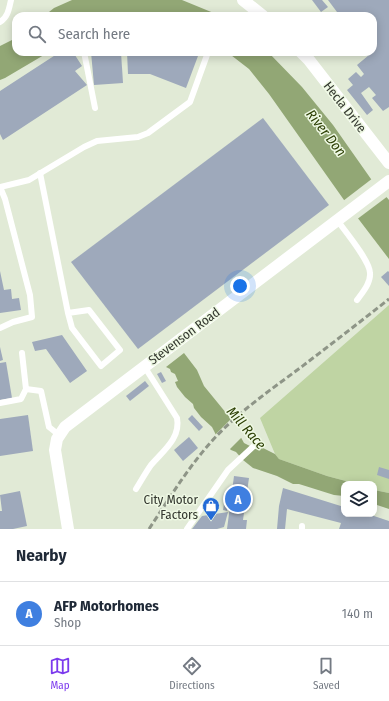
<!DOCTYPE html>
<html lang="en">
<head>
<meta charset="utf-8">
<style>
	:root { --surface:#fff; --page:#f6f6f7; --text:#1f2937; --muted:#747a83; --line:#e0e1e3; --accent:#7c3aed }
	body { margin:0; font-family:"Fira Sans Condensed",sans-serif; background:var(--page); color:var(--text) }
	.controls { position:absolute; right:12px; bottom:12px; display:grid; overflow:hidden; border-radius:8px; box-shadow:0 2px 10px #0003 }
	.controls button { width:36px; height:36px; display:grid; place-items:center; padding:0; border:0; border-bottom:1px solid var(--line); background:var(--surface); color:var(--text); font:20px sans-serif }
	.you { position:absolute; left:240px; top:286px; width:14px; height:14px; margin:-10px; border:3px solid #fff; border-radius:50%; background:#1a73e8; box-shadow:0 0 0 6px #1a73e833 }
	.badge { display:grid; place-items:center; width:26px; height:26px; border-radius:50%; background:var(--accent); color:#fff; font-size:13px; font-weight:700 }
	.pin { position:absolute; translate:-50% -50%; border:2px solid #fff; box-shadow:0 1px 4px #0006 }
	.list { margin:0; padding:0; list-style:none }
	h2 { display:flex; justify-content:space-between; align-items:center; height:52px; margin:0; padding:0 16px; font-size:17px }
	h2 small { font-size:13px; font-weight:400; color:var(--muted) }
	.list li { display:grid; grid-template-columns:26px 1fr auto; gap:12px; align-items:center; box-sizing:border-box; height:64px; padding:0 16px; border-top:1px solid var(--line) }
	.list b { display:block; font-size:15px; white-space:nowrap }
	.list p { margin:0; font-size:13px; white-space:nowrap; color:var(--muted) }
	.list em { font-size:13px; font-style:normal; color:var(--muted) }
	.icon { flex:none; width:22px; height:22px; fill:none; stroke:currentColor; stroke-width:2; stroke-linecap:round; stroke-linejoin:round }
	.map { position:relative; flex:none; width:389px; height:529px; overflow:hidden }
	.search { position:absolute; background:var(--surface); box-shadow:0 2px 10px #0003; left:12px; right:12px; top:12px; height:44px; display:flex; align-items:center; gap:10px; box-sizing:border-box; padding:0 14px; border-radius:12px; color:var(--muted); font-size:15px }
	.sheet { height:116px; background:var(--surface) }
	nav { display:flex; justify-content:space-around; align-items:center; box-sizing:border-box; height:56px; border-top:1px solid var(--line); background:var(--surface); font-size:11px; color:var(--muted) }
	nav a { display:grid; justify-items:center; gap:2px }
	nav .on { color:var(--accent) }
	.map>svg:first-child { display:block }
	.green { fill:#bfd4a3 }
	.water { fill:#92a775 }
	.pier { fill:#e1ead6 }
	.building { fill:#9ea9bb }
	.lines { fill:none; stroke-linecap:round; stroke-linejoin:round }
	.service { stroke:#fff; stroke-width:6 }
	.minor { stroke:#fff; stroke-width:12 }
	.rail { stroke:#8e9587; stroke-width:3; stroke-dasharray:6 3; stroke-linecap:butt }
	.labels { text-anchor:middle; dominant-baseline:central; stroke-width:3; stroke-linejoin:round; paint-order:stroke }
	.street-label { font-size:13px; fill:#33372f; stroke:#eef8e3 }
	.poi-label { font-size:13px; fill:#33372f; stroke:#eef8e3; text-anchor:end }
	.water-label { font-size:14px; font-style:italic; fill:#2c3f04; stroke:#eef8e3 }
</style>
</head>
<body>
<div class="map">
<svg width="389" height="529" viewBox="0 0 389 529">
	<rect width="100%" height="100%" fill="#e1ead6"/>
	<path class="green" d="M389 305V493L374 490V484H357L327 476 279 459 275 454 260 418Z"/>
	<g class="water">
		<path d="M72 0H182L221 16H44L54 8Z"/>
		<path d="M16 38V52H49L5 78 0 80V46Z"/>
		<path d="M227 52H268L302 87 333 125 371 179 389 200V259L344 200 269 94 249 69Z"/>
		<path d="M184 353 197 370 204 386 231 419 244 443 256 449 263 448 275 454 279 459 327 476 357 484H344V496L334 495 299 484H293L277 476 253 468 243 460 236 452 231 450 216 435 212 427 201 417 194 408 193 404 185 397 177 387 175 382 178 381 175 374 171 372 170 369 166 367Z"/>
		<path d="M374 490 389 493V509L374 504Z"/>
	</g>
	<g class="pier">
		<path d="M373 178 388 196 356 220 343 201Z"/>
		<path d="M233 417 243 436 229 450 214 436Z"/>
	</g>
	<g class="building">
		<path d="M312 0H322L328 7 321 12Z"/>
		<path d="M328 0H389V107L383 111 372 98 376 95 369 87 361 93 373 110 367 115 347 90 353 85 348 79 356 72 361 77 364 74 357 65 369 55 367 52H373V16H340Z"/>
		<path d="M60 52H73L82 66 75 71 87 85 3 140 0 134V91Z"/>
		<path d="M91 52H121L123 83 94 85Z"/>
		<path d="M127 52H184L198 56 186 88 150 74H128Z"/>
		<path d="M263 118 329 205 138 349 71 262Z"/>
		<path d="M0 271 4 290 11 289 12 299 19 298 21 310 0 313Z"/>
		<path d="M388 271 389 272V286L381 277Z"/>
		<path d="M62 335 87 371 70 383 46 349 35 351 32 342Z"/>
		<path d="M0 347 3 360 0 361Z"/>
		<path d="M6 362 12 398 0 400V363Z"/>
		<path d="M161 372 166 381 162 383 157 374Z"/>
		<path d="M145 381 149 386 130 401 126 396Z"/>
		<path d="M28 415 33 451 0 456V419Z"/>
		<path d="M192 415 203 427 199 431 188 419Z"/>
		<path d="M189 437 198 448 183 461 174 450Z"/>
		<path d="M379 467 389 470V479L377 475Z"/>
		<path d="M234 476 249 478 243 520H247L246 529H227Z"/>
		<path d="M283 488 344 507V514H368L389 521V529H339L341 523 287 509 285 529H277L279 506Z"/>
		<path d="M20 491 27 526 13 529H0V511H2L0 495Z"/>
		<path d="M225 498H229L227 511 223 510Z"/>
		<path d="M228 512 224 527 217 529H192L202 516Z"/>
	</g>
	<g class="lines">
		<g class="service">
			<path d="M0 22C8 17 9 9 11 0"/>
			<path d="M84 52 95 108"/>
			<path d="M40 173 68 313 72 328 101 366 120 350 89 310 68 313"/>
			<path d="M0 187 29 180 84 147 97 141 138 137 148 133 190 102 207 55 206 52"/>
			<path d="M337 220C345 231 370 261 370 273 371 283 362 293 357 300"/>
			<path d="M0 328 13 322 32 317 30 295 5 199 0 187"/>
			<path d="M26 389 41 391 49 427 59 435"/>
			<path d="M0 403 21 399 26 389 22 353"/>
			<path d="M136 489C141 481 146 472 151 465 163 451 181 438 177 418L144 366"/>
			<path d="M187 529 228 470 256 444"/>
			<path d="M302 529V526"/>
		</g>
		<g class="minor">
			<path d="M243 0 263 16"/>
			<path d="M301 52 309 60 389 163"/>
			<path d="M68 529 55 450 57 439 65 427 389 181"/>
		</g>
		<path class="rail" d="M149 529C169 499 187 469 211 442 237 413 269 391 300 368 330 345 360 322 389 299"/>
	</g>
	<defs>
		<symbol id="shop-pin" viewBox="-11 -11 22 30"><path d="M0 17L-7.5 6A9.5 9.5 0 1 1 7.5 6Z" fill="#236bd7" stroke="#eef8e3"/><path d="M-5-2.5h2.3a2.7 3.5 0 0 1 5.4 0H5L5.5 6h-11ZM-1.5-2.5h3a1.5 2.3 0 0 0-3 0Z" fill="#fff"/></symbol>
	</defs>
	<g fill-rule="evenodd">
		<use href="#shop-pin" x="201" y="496" width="20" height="27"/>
	</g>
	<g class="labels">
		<g class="street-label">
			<text transform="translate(345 107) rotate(52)">Hecla Drive</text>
			<text transform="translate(184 336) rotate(-37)">Stevenson Road</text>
		</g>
		<g class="poi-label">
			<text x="198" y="499">City Motor<tspan x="198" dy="15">Factors</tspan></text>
		</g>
		<g class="water-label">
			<text transform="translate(326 133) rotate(52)">River Don</text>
			<text transform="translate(246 428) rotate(49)">Mill Race</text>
		</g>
	</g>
</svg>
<div class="controls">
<button><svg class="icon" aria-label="layers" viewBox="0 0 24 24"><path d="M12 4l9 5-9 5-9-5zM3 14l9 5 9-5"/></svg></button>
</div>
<div class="you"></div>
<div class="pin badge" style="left:238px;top:499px;background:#3f7fe0">A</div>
<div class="search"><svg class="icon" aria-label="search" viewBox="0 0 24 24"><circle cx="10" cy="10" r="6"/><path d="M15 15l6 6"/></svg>Search here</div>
</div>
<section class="sheet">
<h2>Nearby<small></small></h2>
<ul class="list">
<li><span class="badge" style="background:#3f7fe0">A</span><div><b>AFP Motorhomes</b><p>Shop</p></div><em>140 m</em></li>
</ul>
</section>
<nav>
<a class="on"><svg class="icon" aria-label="map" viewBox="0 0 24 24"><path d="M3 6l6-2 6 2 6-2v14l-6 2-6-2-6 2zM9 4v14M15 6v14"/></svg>Map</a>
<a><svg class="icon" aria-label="directions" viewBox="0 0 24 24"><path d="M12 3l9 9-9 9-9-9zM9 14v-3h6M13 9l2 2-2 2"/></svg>Directions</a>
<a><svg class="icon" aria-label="saved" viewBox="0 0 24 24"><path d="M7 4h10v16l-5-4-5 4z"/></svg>Saved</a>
</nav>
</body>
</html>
